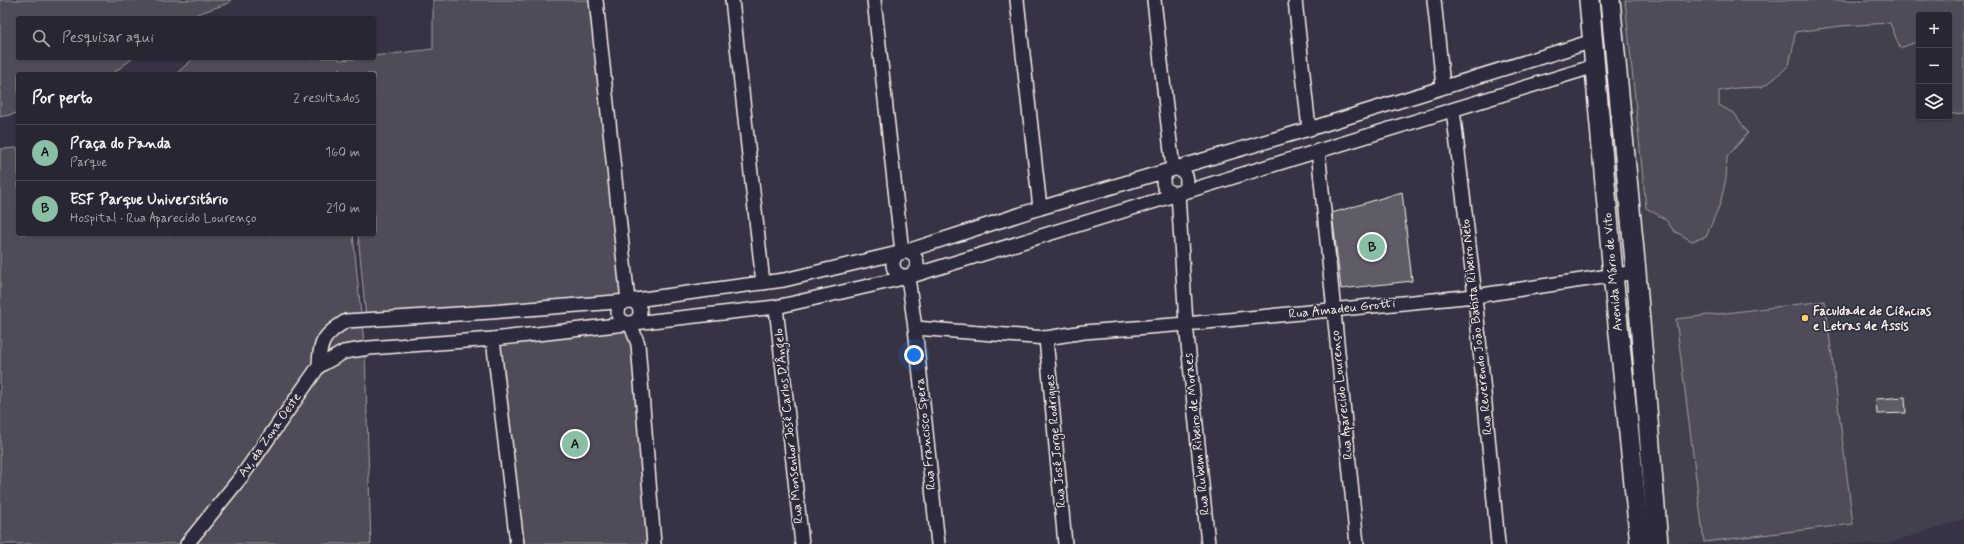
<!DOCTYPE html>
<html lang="pt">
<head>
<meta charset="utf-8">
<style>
	:root { --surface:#292633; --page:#312e3b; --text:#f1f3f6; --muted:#a5a5ac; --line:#45434e; --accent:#8abfa5 }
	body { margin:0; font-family:Mynerve,sans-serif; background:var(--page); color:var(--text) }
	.controls { position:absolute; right:12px; top:12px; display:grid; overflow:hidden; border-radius:4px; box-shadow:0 1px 3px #0004 }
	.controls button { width:36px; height:36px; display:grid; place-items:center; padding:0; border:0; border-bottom:1px solid var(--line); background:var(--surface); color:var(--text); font:20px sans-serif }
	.you { position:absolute; left:914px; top:355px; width:14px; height:14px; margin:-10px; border:3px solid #fff; border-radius:50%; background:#1a73e8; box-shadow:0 0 0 6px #1a73e833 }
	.badge { display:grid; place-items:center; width:26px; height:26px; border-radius:50%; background:var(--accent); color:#111; font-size:13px; font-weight:700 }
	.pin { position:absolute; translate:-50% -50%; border:2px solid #fff; box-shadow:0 1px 4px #0006 }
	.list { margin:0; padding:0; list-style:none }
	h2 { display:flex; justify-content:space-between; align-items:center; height:52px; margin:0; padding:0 16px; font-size:17px }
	h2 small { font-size:13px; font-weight:400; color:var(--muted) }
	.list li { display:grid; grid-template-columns:26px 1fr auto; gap:12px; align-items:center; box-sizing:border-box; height:56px; padding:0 16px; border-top:1px solid var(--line) }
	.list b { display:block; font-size:15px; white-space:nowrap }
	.list p { margin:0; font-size:13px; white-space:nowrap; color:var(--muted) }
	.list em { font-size:13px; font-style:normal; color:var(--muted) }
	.icon { flex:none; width:22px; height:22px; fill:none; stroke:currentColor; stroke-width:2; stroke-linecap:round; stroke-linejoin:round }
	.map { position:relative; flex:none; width:1964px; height:544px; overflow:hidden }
	.search { position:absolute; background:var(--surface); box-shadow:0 1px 3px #0004; left:16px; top:16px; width:360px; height:44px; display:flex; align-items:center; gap:10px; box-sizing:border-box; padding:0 14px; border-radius:4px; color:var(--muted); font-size:15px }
	.panel { position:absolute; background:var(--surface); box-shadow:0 1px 3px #0004; left:16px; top:72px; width:360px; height:164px; border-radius:4px }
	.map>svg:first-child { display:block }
	.built { fill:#433f4e; fill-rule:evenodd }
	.green { fill:#504b59; stroke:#a29ea0 }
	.building { fill:#5f5c67; stroke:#f4f1e8 }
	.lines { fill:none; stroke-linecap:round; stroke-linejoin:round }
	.minor-casing { stroke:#f4f1e8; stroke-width:16 }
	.secondary-casing { stroke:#f4f1e8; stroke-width:22 }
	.minor { stroke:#2f2a3d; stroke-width:13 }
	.secondary { stroke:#2f2a3d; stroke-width:19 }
	.poi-dot { fill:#ffd166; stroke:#2f2a3d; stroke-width:1.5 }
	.labels { text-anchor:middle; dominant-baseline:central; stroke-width:3; stroke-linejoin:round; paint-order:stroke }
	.street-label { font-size:13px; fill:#f4f1e8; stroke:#2f2a3d }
	.poi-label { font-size:13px; font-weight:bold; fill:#f4f1e8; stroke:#2f2a3d; text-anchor:start }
</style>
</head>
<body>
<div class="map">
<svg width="1964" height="544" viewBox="0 0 1964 544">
	<rect width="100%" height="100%" fill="#373244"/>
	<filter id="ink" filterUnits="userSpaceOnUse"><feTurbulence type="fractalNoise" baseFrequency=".025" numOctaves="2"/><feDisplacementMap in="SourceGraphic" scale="8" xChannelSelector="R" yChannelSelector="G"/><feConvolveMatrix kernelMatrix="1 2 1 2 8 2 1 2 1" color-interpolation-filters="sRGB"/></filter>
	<g filter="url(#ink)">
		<path class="built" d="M1613 0H1964V519L1887 544H1669ZM1919 15H1949V117H1919Z"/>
		<g class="green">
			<path d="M0 0H231L229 3 186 18H18V58H133L112 74H18V113L0 117Z"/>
			<path d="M433 0H590L621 300 366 319 358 234H374V74H341L340 68V74H176L194 58H339V60L374 58V56L433 49Z"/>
			<path d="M1625 0H1964V113L1950 114 1949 15H1919V41L1900 48 1890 23 1841 26 1795 32 1793 47 1789 65 1774 79 1762 87 1737 88 1719 91V105L1735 114 1748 133 1727 157 1726 179 1720 204 1706 237 1692 241 1674 231 1665 219 1646 208Z"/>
			<path d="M18 148V234H353L365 353 371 544H0V149Z"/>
			<path d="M1825 301 1853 524 1704 542 1676 319Z"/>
			<path d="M626 323 638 344 654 544H516L493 339Z"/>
		</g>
		<g class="building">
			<path d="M1402 192 1412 281 1341 289 1332 213Z"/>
			<path d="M1905 397 1906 413 1877 414 1876 399Z"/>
		</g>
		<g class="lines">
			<defs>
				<g id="minor">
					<path d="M596 0 628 301"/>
					<path d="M732 0 763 283"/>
					<path d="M874 0 902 252"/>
					<path d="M1017 0 1040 208"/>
					<path d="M1154 0 1173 169"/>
					<path d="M1295 0 1309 129"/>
					<path d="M1434 0 1443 86"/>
					<path d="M1453 110 1475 296 1498 544"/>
					<path d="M1318 150 1357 544"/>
					<circle cx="1175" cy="181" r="12"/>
					<path d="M1178 193 1186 324 1208 544"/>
					<circle cx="905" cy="264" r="12"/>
					<path d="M908 277 915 328 938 544"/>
					<circle cx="629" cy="312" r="11"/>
					<path d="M776 307 802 544"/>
					<path d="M630 323 638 344 654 544"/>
					<path d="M915 328 1046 338 1084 332 1186 324 1475 296 1636 272"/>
					<path d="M1046 338 1065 544"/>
					<path d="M493 339 517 544"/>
					<path d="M319 366C319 341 325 334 346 321L491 312 628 301 784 280 907 251 1040 208 1309 129 1593 41"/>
					<path d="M187 544 242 476 319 366 344 352 369 348 493 339 776 307 908 277 1595 66"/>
				</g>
				<g id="secondary">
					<path d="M1589 0 1613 274 1640 544"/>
					<path d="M1610 0 1636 272 1658 544"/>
				</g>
			</defs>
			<use href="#minor" class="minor-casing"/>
			<use href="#secondary" class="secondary-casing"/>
			<use href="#minor" class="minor"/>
			<use href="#secondary" class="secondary"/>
		</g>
	</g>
	<circle class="poi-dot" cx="1805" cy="318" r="4"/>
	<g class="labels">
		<g class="street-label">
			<text transform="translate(1613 272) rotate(-95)">Avenida Mário de Vito</text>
			<text transform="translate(1342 309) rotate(-6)">Rua Amadeu Grotti</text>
			<text transform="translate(1477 327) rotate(-96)">Rua Reverendo João Batista Ribeiro Neto</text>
			<text transform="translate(1342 395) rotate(-96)">Rua Aparecido Lourenço</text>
			<text transform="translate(789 426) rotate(-96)">Rua Monsenhor José Carlos D'Ângelo</text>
			<text transform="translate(926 434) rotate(-96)">Rua Francisco Spera</text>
			<text transform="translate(1197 434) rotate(-96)">Rua Rubem Ribeiro de Moraes</text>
			<text transform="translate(270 435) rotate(-55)">Av, da Zona Oeste</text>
			<text transform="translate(1056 441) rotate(-95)">Rua José Jorge Rodrigues</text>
		</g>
		<g class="poi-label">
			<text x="1813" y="311">Faculdade de Ciências<tspan x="1813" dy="15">e Letras de Assis</tspan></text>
		</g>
	</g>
</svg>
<div class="controls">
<button>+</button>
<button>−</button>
<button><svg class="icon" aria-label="layers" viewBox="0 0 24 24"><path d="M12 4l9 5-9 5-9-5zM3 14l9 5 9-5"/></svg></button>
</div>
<div class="you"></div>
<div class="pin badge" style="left:575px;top:444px">A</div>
<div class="pin badge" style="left:1372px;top:247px">B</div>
<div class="search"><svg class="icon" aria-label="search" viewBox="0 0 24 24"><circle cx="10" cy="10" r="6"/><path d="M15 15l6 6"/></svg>Pesquisar aqui</div>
<section class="panel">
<h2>Por perto<small>2 resultados</small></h2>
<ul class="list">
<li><span class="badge">A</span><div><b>Praça do Panda</b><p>Parque</p></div><em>160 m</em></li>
<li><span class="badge">B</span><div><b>ESF Parque Universitário</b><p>Hospital · Rua Aparecido Lourenço</p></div><em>210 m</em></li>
</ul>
</section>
</div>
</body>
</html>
